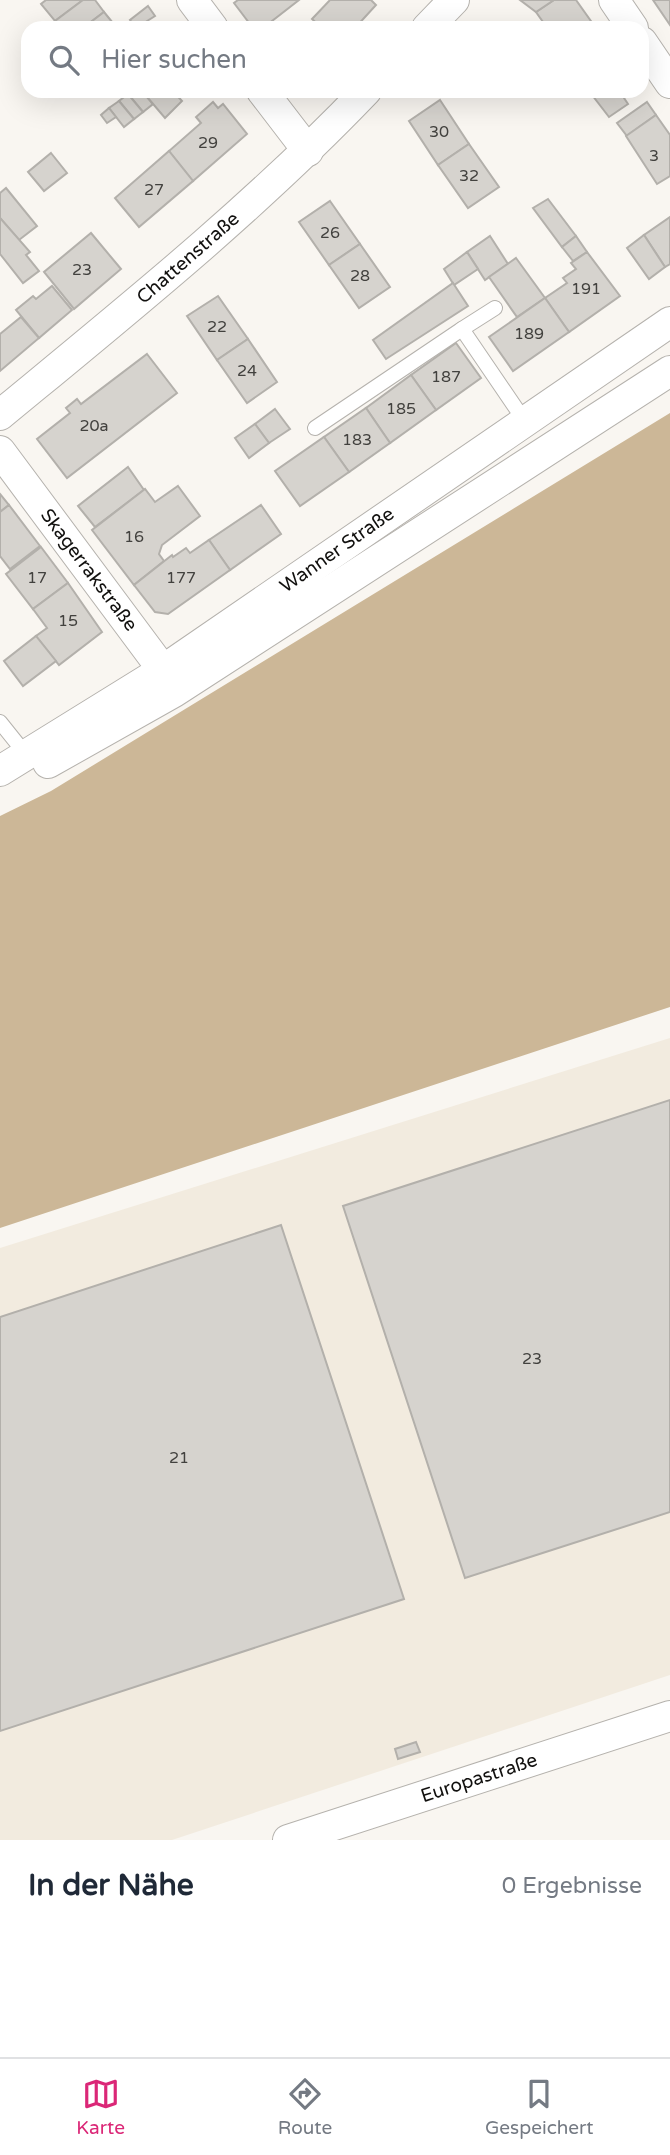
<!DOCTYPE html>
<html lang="de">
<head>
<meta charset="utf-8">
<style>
	:root { --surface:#fff; --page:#f2f2f3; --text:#1f2937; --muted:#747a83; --line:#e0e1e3; --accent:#db2777 }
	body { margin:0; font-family:"Varela Round",sans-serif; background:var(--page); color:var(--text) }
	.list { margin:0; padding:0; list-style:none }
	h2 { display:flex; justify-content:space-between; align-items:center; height:91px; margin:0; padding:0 28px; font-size:30px }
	h2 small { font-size:23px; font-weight:400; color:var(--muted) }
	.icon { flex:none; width:38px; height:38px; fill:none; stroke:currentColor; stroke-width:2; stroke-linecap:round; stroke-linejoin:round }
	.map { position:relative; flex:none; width:670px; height:1840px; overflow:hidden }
	.search { position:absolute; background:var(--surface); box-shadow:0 7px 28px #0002; left:21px; right:21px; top:21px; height:77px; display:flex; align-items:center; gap:18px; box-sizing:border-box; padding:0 24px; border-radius:21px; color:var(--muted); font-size:26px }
	.sheet { height:217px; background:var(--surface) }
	nav { display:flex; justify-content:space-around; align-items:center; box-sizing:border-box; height:98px; border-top:2px solid var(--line); background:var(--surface); font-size:19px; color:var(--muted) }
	nav a { display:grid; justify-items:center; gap:4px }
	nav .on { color:var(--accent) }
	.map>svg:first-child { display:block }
	.built { fill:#f2ebdf }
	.forest { fill:#ccb797 }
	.building { fill:#d6d3ce; stroke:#b3b0ab; stroke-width:2 }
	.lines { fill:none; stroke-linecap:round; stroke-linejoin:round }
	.lane-casing { stroke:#b5b2ad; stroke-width:16 }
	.street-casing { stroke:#b5b2ad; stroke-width:32 }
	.lane { stroke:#fff; stroke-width:14 }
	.street { stroke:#fff; stroke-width:30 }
	.labels { text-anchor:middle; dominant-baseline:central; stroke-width:7; stroke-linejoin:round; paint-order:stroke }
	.number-label { font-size:16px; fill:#42413e }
	.street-label { font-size:19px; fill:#11100e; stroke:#fff }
</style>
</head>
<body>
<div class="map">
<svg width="670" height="1840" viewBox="0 0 670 1840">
	<rect width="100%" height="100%" fill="#f9f6f1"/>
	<path class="built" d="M670 1038V1675L172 1840H0V1248Z"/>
	<path class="forest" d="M670 413V1007L0 1228V816L51 791Z"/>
	<g class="building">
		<path d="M46 0H83L55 21 41 4Z"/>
		<path d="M83 0H95L104 12 83 28H60L55 21Z"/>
		<path d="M238 0H299L263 28H253L234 3Z"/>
		<path d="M330 0H371L376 5 355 28H322L312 19Z"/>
		<path d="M554 0H576L593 24 587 28H539L543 22 536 12Z"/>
		<path d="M554 0 536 12 520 0Z"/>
		<path d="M653 0H670V25Z"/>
		<path d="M148 6 155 16 136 28 130 20Z"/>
		<path d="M104 12 117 28H83Z"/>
		<path d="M131 91H142L153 104 143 112 128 94Z"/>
		<path d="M142 91H173L182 101 165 118Z"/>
		<path d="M589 91H634L624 98 628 104 609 117Z"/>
		<path d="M128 94 143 112 134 119 119 101Z"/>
		<path d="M440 100 469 144 438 165 409 121Z"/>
		<path d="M119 101 134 119 124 127 109 108Z"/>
		<path d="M213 102 218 108 223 104 247 134 193 181 169 151 201 123 196 117Z"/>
		<path d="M647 102 656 115 627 136 617 123Z"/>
		<path d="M109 108 116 117 107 123 101 115Z"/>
		<path d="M656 115 670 135V176L657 184 626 136Z"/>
		<path d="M469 144 499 187 468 208 438 165Z"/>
		<path d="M169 151 193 181 139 227 115 198Z"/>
		<path d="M51 153 67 173 44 191 28 172Z"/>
		<path d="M6 188 37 226 19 240 0 218V193Z"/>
		<path d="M548 199 576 236 562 247 533 208Z"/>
		<path d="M330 201 360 244 329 265 299 222Z"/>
		<path d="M670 217V264L665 267 644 235Z"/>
		<path d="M0 218 30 252 26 255 39 271 23 283 0 254Z"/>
		<path d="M91 233 121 269 74 309 44 272Z"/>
		<path d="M644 235 665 267 649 279 627 248Z"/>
		<path d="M490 236 508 264 485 280 467 252Z"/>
		<path d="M576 236 587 252 573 261 562 247Z"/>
		<path d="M360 244 390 287 359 308 329 265Z"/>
		<path d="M467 252 478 269 454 285 444 269Z"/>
		<path d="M587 252 620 296 569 332 545 298 567 283 563 278 576 269 571 263Z"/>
		<path d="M516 258 545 298 517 317 489 277Z"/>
		<path d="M453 283 468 306 386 359 373 340Z"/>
		<path d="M52 286 72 310 39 338 16 310 33 296 36 299Z"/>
		<path d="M218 296 248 339 217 360 187 316Z"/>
		<path d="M545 298 569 332 513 371 489 337Z"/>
		<path d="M21 317 39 338 0 371V334Z"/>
		<path d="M248 339 277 382 247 403 217 360Z"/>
		<path d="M456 343 481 378 436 410 411 375Z"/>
		<path d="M147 354 177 393 67 478 37 439 70 413 66 408 77 399 81 404Z"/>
		<path d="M411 375 436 410 390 443 366 408Z"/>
		<path d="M366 408 390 443 349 472 324 437Z"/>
		<path d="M275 409 290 429 269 443 255 424Z"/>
		<path d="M255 424 269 443 249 458 235 438Z"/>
		<path d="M324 437 349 472 300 506 275 471Z"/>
		<path d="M128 467 144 490 95 527 78 506Z"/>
		<path d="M178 486 200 516 162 545 159 554 164 561 134 585 92 530 145 489 155 502Z"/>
		<path d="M0 494 9 505 0 512Z"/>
		<path d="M9 505 40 546 10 569 0 556V512Z"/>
		<path d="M261 505 281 534 230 570 209 540Z"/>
		<path d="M209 540 230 570 168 614 155 612 134 585 172 555 173 557 186 548 190 553Z"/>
		<path d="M41 547 68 583 33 609 6 574Z"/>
		<path d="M68 583 102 632 59 665 36 636 47 628 33 609Z"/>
		<path d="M36 636 56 661 23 686 4 661Z"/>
		<path d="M670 1100V1512L465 1578 343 1206Z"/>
		<path d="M281 1225 404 1599 0 1731V1317Z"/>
		<path d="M416 1742 420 1752 398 1759 395 1749Z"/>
	</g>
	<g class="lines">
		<defs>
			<g id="lane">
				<path d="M462 329 495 308"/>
				<path d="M315 428 462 329 524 420"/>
				<path d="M0 722 28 757"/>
			</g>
			<g id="street">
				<path d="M192 0 213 28"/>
				<path d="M614 0 633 28"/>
				<path d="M427 28 454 0"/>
				<path d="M642 42 670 83"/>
				<path d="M262 91 308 151"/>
				<path d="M0 415C126 311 253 209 366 91"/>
				<path d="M0 451 163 670 172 688"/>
				<path d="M48 763 174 692 670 371"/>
				<path d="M0 771 163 670 670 322"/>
				<path d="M288 1840 670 1716"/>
			</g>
		</defs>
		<use href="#lane" class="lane-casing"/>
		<use href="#street" class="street-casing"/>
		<use href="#lane" class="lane"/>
		<use href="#street" class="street"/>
	</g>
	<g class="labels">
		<g class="number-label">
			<text x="439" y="132">30</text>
			<text x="208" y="143">29</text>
			<text x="654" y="156">3</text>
			<text x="469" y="176">32</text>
			<text x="154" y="190">27</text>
			<text x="330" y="233">26</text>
			<text x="82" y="270">23</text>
			<text x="360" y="276">28</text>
			<text x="586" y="289">191</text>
			<text x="217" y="327">22</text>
			<text x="529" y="334">189</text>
			<text x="247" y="371">24</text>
			<text x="446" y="377">187</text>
			<text x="401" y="409">185</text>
			<text x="94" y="426">20a</text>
			<text x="357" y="440">183</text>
			<text x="134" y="537">16</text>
			<text x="37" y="578">17</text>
			<text x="181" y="578">177</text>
			<text x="68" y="621">15</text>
			<text x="532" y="1359">23</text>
			<text x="179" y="1458">21</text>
		</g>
		<g class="street-label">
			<text transform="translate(188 258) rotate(-41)">Chattenstraße</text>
			<text transform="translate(337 550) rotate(-35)">Wanner Straße</text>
			<text transform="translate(89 570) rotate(53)">Skagerrakstraße</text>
			<text transform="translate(479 1778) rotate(-18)">Europastraße</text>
		</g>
	</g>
</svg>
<div class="search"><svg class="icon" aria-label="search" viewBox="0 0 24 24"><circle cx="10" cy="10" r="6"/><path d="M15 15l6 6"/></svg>Hier suchen</div>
</div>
<section class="sheet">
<h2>In der Nähe<small>0 Ergebnisse</small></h2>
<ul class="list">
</ul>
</section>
<nav>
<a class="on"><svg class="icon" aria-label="map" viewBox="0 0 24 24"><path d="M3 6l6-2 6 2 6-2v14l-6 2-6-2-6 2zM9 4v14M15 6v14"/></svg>Karte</a>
<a><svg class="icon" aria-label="directions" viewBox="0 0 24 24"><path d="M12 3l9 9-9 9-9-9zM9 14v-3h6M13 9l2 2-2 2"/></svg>Route</a>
<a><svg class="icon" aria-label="saved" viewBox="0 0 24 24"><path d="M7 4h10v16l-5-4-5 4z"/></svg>Gespeichert</a>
</nav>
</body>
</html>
